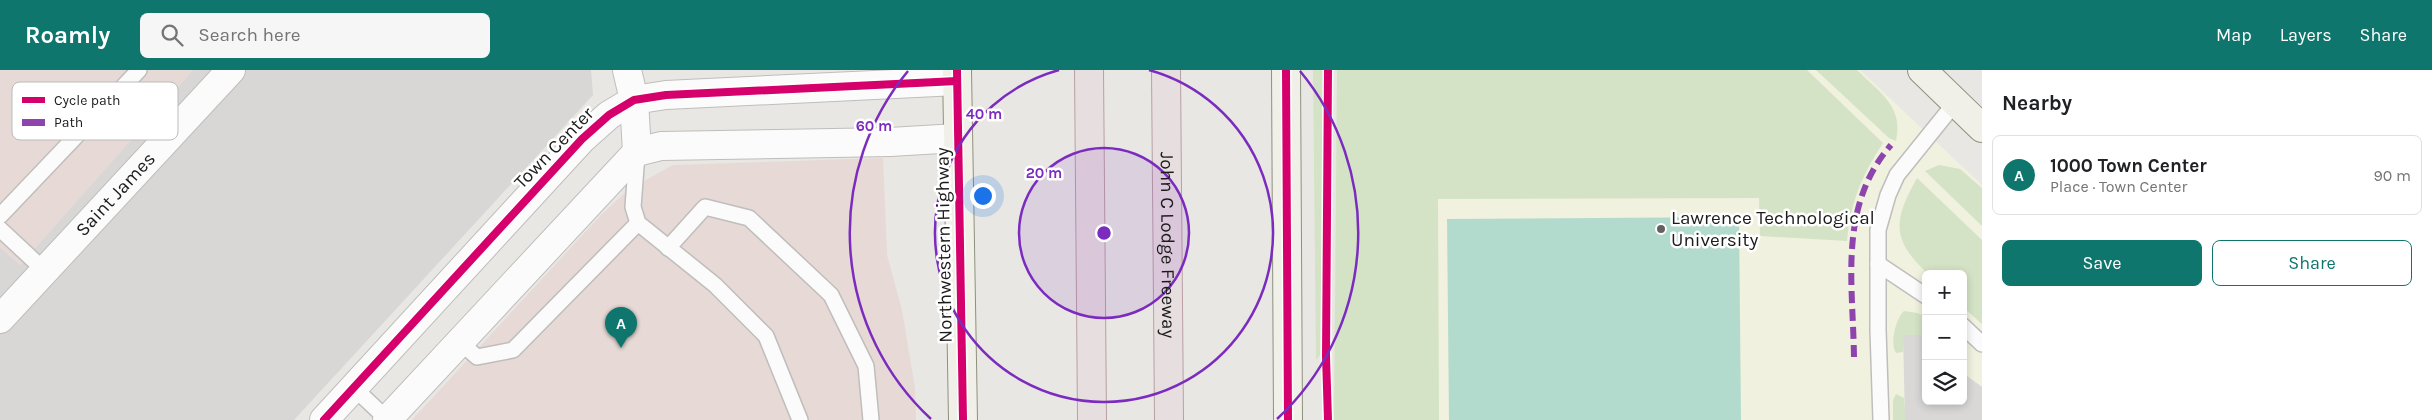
<!DOCTYPE html>
<html lang="en">
<head>
<meta charset="utf-8">
<style>
	:root { --surface:#fff; --page:#f6f6f6; --text:#202124; --muted:#757577; --line:#e0e0e0; --accent:#0f766e }
	body { margin:0; font-family:Karla,sans-serif; background:var(--page); color:var(--text) }
	.controls { position:absolute; right:15px; bottom:15px; display:grid; overflow:hidden; border-radius:8px; box-shadow:0 2px 8px #0003 }
	.controls button { width:45px; height:45px; display:grid; place-items:center; padding:0; border:0; border-bottom:1px solid var(--line); background:var(--surface); color:var(--text); font:25px sans-serif }
	.you { position:absolute; left:982px; top:125px; width:18px; height:18px; margin:-12px; border:4px solid #fff; border-radius:50%; background:#1a73e8; box-shadow:0 0 0 8px #1a73e833 }
	.badge { display:grid; place-items:center; width:32px; height:32px; border-radius:50%; background:var(--accent); color:#fff; font-size:16px; font-weight:700 }
	.pin { position:absolute; translate:-50% -41px; filter:drop-shadow(0 1px 2px #0008) }
	.pin::after { content:''; position:absolute; top:26px; width:18px; height:15px; background:inherit; clip-path:polygon(0 0,100% 0,50% 100%) }
	.list { margin:0; padding:0; list-style:none }
	h2 { display:flex; justify-content:space-between; align-items:center; height:65px; margin:0; padding:0 20px; font-size:21px }
	h2 small { font-size:16px; font-weight:400; color:var(--muted) }
	.list li { display:grid; grid-template-columns:32px 1fr auto; gap:15px; align-items:center; box-sizing:border-box; height:80px; margin:0 10px 10px; padding:0 10px; border:1px solid var(--line); border-radius:8px }
	.list b { display:block; font-size:19px; white-space:nowrap }
	.list p { margin:0; font-size:16px; white-space:nowrap; color:var(--muted) }
	.list em { font-size:16px; font-style:normal; color:var(--muted) }
	.actions { display:flex; gap:10px; padding:15px 20px }
	.actions a { flex:1; padding:11px 0; border:1px solid var(--accent); border-radius:8px; text-align:center; font-size:18px; color:var(--accent) }
	.actions .main { background:var(--accent); color:#fff }
	.icon { flex:none; width:28px; height:28px; fill:none; stroke:currentColor; stroke-width:2; stroke-linecap:round; stroke-linejoin:round }
	.map { position:relative; flex:none; width:1982px; height:350px; overflow:hidden }
	header { display:flex; align-items:center; gap:30px; box-sizing:border-box; height:70px; padding:0 25px; background:var(--accent); color:#fff }
	header strong { font-size:24px }
	nav { display:flex; gap:28px; margin-inline-start:auto; font-size:18px }
	.search { width:350px; height:45px; background:var(--page); display:flex; align-items:center; gap:12px; box-sizing:border-box; padding:0 18px; border-radius:8px; color:var(--muted); font-size:19px }
	main { display:flex }
	aside { flex:1; background:var(--surface) }
	.map>svg:first-child { display:block }
	.residential { fill:#d8d7d5 }
	.commercial { fill:#e6d9d6 }
	.education { fill:#f1f1df; fill-rule:evenodd }
	.grass { fill:#d4e3c5 }
	.pitch { fill:#b3dbcd }
	.parking { fill:#d9d8d7 }
	.lines { fill:none; stroke-linecap:round; stroke-linejoin:round }
	.service-casing { stroke:#bfbebc; stroke-width:18 }
	.minor-casing { stroke:#bfbebc; stroke-width:30 }
	.secondary-casing { stroke:#8e907e; stroke-width:30 }
	.motorway-casing { stroke:#ba9fa4; stroke-width:30 }
	.service { stroke:#fcfbfb; stroke-width:15 }
	.minor { stroke:#fcfbfb; stroke-width:28 }
	.secondary { stroke:#f0f0e9; stroke-width:28 }
	.motorway { stroke:#e7dedf; stroke-width:28 }
	.quiet { stroke:#8e44ad; stroke-width:6; stroke-dasharray:12 6; stroke-linecap:butt }
	.cycleway-casing { stroke:#fff; stroke-width:11 }
	.cycleway { stroke:#d6006c; stroke-width:8 }
	.ring { fill:none; stroke:#7b2cbf; stroke-width:2.5 }
	.poi-dot { fill:#636261; stroke:#fff; stroke-width:2 }
	.labels { text-anchor:middle; dominant-baseline:central; stroke-width:5; stroke-linejoin:round; paint-order:stroke }
	.street-label { font-size:19px; fill:#1b1b1b; stroke:#fff }
	.poi-label { font-size:19px; fill:#1b1b1b; stroke:#fff; text-anchor:start }
	.key { fill:#fff; stroke:#bbb; stroke-width:1 }
	.key-label { font-size:14px; fill:#1b1b1b }
	.centre { fill:#7b2cbf; stroke:#fff; stroke-width:2.5 }
	.ring-label { font-size:15px; text-anchor:middle; font-weight:bold; fill:#7b2cbf; stroke:#fff; stroke-width:5; stroke-linejoin:round; paint-order:stroke }
</style>
</head>
<body>
<header>
<strong>Roamly</strong>
<div class="search"><svg class="icon" aria-label="search" viewBox="0 0 24 24"><circle cx="10" cy="10" r="6"/><path d="M15 15l6 6"/></svg>Search here</div>
<nav><a>Map</a><a>Layers</a><a>Share</a></nav>
</header>
<main>
<div class="map">
<svg width="1982" height="350" viewBox="0 0 1982 350">
	<rect width="100%" height="100%" fill="#e9e7e3"/>
	<path class="residential" d="M193 0H591L593 25 294 350H0V177L20 195Z"/>
	<g class="commercial">
		<path d="M0 0H193L20 195 0 177Z"/>
		<path d="M883 88 887 185 902 240 915 318 916 350H412L601 145 629 119 673 95Z"/>
	</g>
	<path class="education" d="M1339 0H1860L1982 115V350H1343ZM1926 204H1963V331H1926Z"/>
	<g class="grass">
		<path d="M1313 0H1324L1320 285 1316 290Z"/>
		<path d="M1337 0H1807L1883 73C1861 107 1851 131 1847 171L1760 166 1759 128 1438 129 1439 350H1334Z"/>
		<path d="M1816 0H1857C1879 22 1904 36 1896 71L1889 68Z"/>
		<path d="M1939 95 1960 99 1982 118V156L1925 101Z"/>
		<path d="M1917 108 1982 170V254L1963 237V204H1928C1891 169 1893 151 1917 108Z"/>
		<path d="M1904 241 1917 243 1926 247V265H1904L1903 282 1896 283C1890 273 1895 250 1904 241Z"/>
		<path d="M1896 324 1904 328 1905 341 1982 350H1893V330Z"/>
	</g>
	<path class="pitch" d="M1739 147 1741 350H1449L1447 149Z"/>
	<path class="parking" d="M1903 265H1926V331H1963V303L1982 317V350H1905Z"/>
	<g class="lines">
		<defs>
			<g id="service">
				<path d="M637 84 633 137 638 153 715 215 766 266 800 350"/>
				<path d="M0 146 139 0"/>
				<path d="M0 159 44 200"/>
				<path d="M668 178 705 137 749 148 831 225 866 296 871 350"/>
				<path d="M1878 194 1926 226"/>
				<path d="M1963 256 1982 274"/>
				<path d="M460 272 477 287 513 280 638 153"/>
				<path d="M354 318 388 350"/>
				<path d="M1881 350 1878 260V160L1888 125 1897 105 1955 33"/>
			</g>
			<g id="minor">
				<path d="M627 0 634 30 637 82"/>
				<path id="s1" d="M0 249 231 0"/>
				<path d="M324 350 582 69 609 45 634 30 666 25 957 11"/>
				<path d="M387 350 637 82 661 76 890 72 957 68"/>
			</g>
			<g id="secondary">
				<path d="M957 0 963 350"/>
				<path d="M1286 0 1288 350"/>
				<path d="M1922 0 1982 58"/>
			</g>
			<g id="motorway">
				<path d="M1089 0 1092 350"/>
				<path id="s2" d="M1166 0 1169 350"/>
			</g>
		</defs>
		<use href="#service" class="service-casing"/>
		<use href="#minor" class="minor-casing"/>
		<use href="#secondary" class="secondary-casing"/>
		<use href="#motorway" class="motorway-casing"/>
		<use href="#service" class="service"/>
		<use href="#minor" class="minor"/>
		<use href="#secondary" class="secondary"/>
		<use href="#motorway" class="motorway"/>
		<path class="quiet" d="M1854 287C1853 212 1838 136 1891 75"/>
		<defs>
			<g id="cycleway">
				<path d="M957 0 963 350"/>
				<path d="M1286 0 1288 350"/>
				<path d="M1328 0 1326 286 1328 350"/>
				<path d="M324 350 582 69 609 45 634 30 666 25 957 11"/>
			</g>
		</defs>
		<use href="#cycleway" class="cycleway-casing"/>
		<use href="#cycleway" class="cycleway"/>
	</g>
	<circle cx="1104" cy="163" r="85" fill="#7b2cbf" fill-opacity=".12"/>
	<g class="ring">
		<circle cx="1104" cy="163" r="85"/>
		<path d="M1149 0A169 169 0 1 1 1059 0"/>
		<path d="M931 349A254 254 0 0 1 908 1M1300 1A254 254 0 0 1 1277 349"/>
	</g>
	<circle class="poi-dot" cx="1661" cy="159" r="5"/>
	<g class="labels">
		<g class="street-label">
			<text transform="translate(554 78) rotate(-46)">Town Center</text>
			<text stroke="none"><textPath href="#s1" startOffset="170">Saint James</textPath></text>
			<text transform="translate(944 175) rotate(-91)">Northwestern Highway</text>
			<text stroke="none"><textPath href="#s2" startOffset="175">John C Lodge Freeway</textPath></text>
		</g>
		<g class="poi-label">
			<text x="1671" y="148">Lawrence Technological<tspan x="1671" dy="22">University</tspan></text>
		</g>
	</g>
	<rect x="12" y="12" width="166" height="58" rx="8" class="key"/>
	<rect x="22" y="27" width="23" height="6" fill="#d6006c"/>
	<rect x="22" y="49" width="23" height="7" fill="#8e44ad"/>
	<g class="key-label">
		<text x="54" y="35">Cycle path</text>
		<text x="54" y="57">Path</text>
	</g>
	<circle cx="1104" cy="163" r="8" class="centre"/>
	<g class="ring-label">
		<text x="984" y="49">40 m</text>
		<text x="874" y="61">60 m</text>
		<text x="1044" y="108">20 m</text>
	</g>
</svg>
<div class="controls">
<button>+</button>
<button>−</button>
<button><svg class="icon" aria-label="layers" viewBox="0 0 24 24"><path d="M12 4l9 5-9 5-9-5zM3 14l9 5 9-5"/></svg></button>
</div>
<div class="you"></div>
<div class="pin badge" style="left:621px;top:278px">A</div>
</div>
<aside>
<h2>Nearby<small></small></h2>
<ul class="list">
<li><span class="badge">A</span><div><b>1000 Town Center</b><p>Place · Town Center</p></div><em>90 m</em></li>
</ul>
<div class="actions"><a class="main">Save</a><a>Share</a></div>
</aside>
</main>
</body>
</html>
